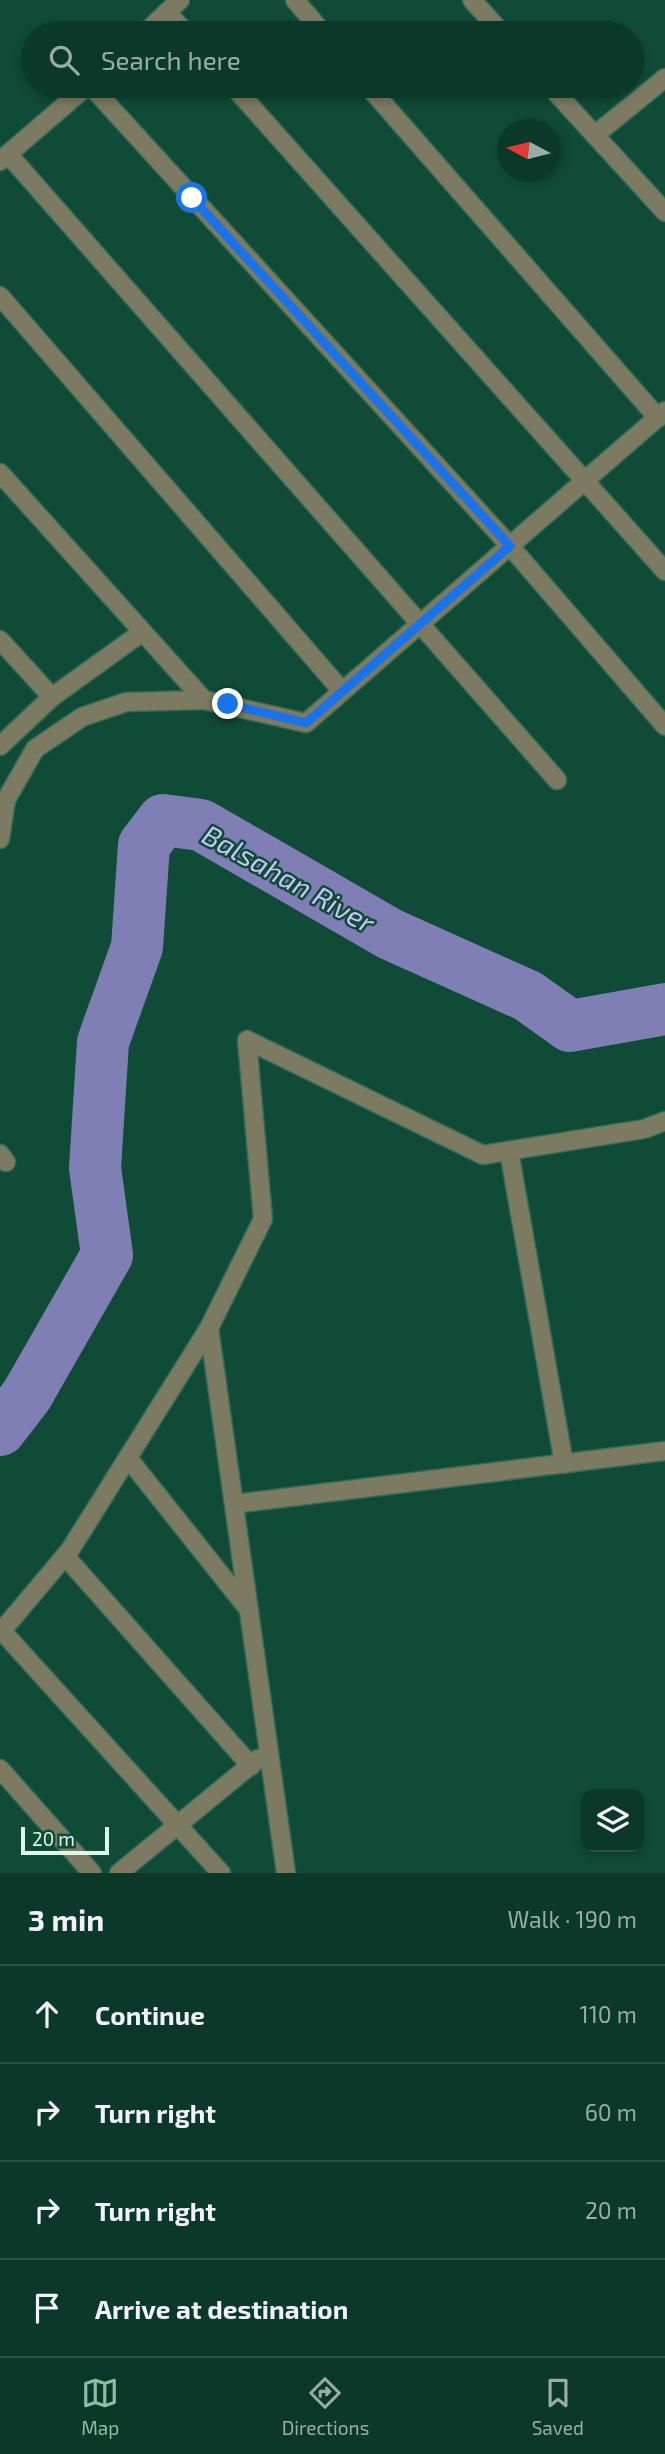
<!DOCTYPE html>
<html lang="en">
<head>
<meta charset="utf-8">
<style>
	:root { --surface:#0b3828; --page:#194334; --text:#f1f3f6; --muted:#9aaca8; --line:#2b5245; --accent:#8abfa5 }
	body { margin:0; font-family:"Exo 2",sans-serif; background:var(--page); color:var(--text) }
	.controls { position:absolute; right:21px; bottom:21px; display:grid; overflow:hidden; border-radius:14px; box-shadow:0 4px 10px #0003 }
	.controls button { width:63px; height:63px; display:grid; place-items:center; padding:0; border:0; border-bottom:2px solid var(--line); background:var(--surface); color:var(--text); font:35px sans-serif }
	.compass { position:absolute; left:497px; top:119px; width:63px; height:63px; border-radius:50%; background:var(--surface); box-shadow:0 4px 10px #0003; rotate:277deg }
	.scale { position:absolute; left:21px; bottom:18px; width:88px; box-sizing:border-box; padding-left:7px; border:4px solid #ddf9ec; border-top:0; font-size:19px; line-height:24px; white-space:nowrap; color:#ddf9ec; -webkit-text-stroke:5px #0f4b36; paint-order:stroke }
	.stop { position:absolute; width:21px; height:21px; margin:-16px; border:5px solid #1a73e8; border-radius:50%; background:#fff }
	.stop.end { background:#1a73e8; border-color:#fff; box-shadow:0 2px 7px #0008 }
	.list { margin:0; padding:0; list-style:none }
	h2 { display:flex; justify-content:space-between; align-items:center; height:91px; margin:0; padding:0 28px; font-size:30px }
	h2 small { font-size:23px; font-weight:400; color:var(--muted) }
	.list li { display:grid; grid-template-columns:46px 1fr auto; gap:21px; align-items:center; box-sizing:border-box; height:98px; padding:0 28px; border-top:2px solid var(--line) }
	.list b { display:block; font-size:26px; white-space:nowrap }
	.list em { font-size:23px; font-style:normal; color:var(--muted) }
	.icon { flex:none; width:38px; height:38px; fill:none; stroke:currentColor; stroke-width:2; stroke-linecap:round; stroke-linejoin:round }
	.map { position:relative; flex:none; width:665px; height:1873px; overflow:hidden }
	.search { position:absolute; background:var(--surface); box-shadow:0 4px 10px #0003; left:21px; right:21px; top:21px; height:77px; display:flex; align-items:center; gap:18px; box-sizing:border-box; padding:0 24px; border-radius:38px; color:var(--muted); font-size:26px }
	.sheet { height:483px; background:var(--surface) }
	nav { display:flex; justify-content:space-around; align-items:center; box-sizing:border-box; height:98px; border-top:2px solid var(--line); background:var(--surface); font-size:19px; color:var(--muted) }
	nav a { display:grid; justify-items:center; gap:4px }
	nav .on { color:var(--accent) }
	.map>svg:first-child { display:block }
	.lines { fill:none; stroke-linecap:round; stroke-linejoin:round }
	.river { stroke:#7f7eb5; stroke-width:52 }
	.minor-casing { stroke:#346a57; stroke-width:21 }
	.tertiary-casing { stroke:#346a57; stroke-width:21 }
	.minor { stroke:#7c7b62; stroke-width:18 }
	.tertiary { stroke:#7c7b62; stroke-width:18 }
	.route { stroke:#1a73e8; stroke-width:9 }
	.labels { text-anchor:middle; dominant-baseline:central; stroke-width:5; stroke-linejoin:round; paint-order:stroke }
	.water-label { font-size:28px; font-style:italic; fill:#c5c5f6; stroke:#0f4b36 }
</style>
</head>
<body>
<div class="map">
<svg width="665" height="1873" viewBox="0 0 665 1873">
	<rect width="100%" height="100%" fill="#0f4b36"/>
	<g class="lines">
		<path class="river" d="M0 1430 27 1395 107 1255 95 1168 103 1042 137 947 144 845 163 820 201 825 390 934 528 996 570 1026 665 1009"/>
		<defs>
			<g id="minor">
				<path d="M295 0 323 33"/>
				<path d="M167 12 186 33"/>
				<path d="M145 33 180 0"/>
				<path d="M91 86 510 546 665 726"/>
				<path d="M233 86 665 571"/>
				<path d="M368 86 658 418"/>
				<path d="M595 135 665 78"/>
				<path d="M8 154 557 780"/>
				<path d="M0 161 87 86"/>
				<path d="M0 296 342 691"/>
				<path d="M0 473 204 700"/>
				<path d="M0 640 52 697"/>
				<path d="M0 746 52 697 141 633"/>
				<path d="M509 1151 564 1464"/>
				<path d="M0 1154 6 1162"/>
				<path d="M209 1328 286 1873"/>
				<path d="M128 1458 249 1610"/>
				<path d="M234 1504 665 1451"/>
				<path d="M65 1556 251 1766"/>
				<path d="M2 1631 221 1873"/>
				<path d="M0 1633 70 1550 209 1328 263 1219 247 1040 483 1155 644 1129 665 1121"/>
				<path d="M0 1769 92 1873"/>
				<path d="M119 1873 258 1759"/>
			</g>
			<g id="tertiary">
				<path d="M472 0 502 33"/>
				<path d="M550 86 665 212"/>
				<path d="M0 839 6 800 35 749 82 717 126 702 204 700 306 723 665 411"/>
			</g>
		</defs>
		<use href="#minor" class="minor-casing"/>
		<use href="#tertiary" class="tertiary-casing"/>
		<use href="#minor" class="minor"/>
		<use href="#tertiary" class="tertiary"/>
	</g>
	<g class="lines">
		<path class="route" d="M192 198 510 546 306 723 228 704"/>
	</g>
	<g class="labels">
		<g class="water-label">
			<text transform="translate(289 878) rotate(29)">Balsahan River</text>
		</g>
	</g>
</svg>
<div class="controls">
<button><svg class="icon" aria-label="layers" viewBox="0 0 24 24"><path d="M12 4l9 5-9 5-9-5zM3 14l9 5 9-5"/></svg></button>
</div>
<svg class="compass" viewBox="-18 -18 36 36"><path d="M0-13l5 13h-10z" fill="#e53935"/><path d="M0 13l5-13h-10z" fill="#9aaca8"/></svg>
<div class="scale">20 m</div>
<div class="stop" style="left:192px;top:198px"></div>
<div class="stop end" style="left:228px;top:704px"></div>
<div class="search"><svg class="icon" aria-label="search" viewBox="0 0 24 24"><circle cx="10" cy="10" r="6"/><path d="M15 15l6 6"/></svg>Search here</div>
</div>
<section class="sheet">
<h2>3 min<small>Walk · 190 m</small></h2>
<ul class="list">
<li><svg class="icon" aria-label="ahead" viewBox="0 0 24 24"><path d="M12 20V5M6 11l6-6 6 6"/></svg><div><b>Continue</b></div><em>110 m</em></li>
<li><svg class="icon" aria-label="right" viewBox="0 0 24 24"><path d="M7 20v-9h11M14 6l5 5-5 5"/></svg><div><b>Turn right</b></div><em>60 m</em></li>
<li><svg class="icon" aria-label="right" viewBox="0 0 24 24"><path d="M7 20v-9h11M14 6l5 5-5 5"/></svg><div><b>Turn right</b></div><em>20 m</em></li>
<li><svg class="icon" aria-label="arrive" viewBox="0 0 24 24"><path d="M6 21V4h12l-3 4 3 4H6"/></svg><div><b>Arrive at destination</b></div></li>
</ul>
</section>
<nav>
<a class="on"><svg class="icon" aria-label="map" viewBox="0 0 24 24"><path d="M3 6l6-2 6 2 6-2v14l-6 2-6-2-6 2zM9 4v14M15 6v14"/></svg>Map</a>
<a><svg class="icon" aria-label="directions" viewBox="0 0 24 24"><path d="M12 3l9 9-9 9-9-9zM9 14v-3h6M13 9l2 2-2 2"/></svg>Directions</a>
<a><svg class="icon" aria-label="saved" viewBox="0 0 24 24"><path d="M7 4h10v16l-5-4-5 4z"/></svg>Saved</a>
</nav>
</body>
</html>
